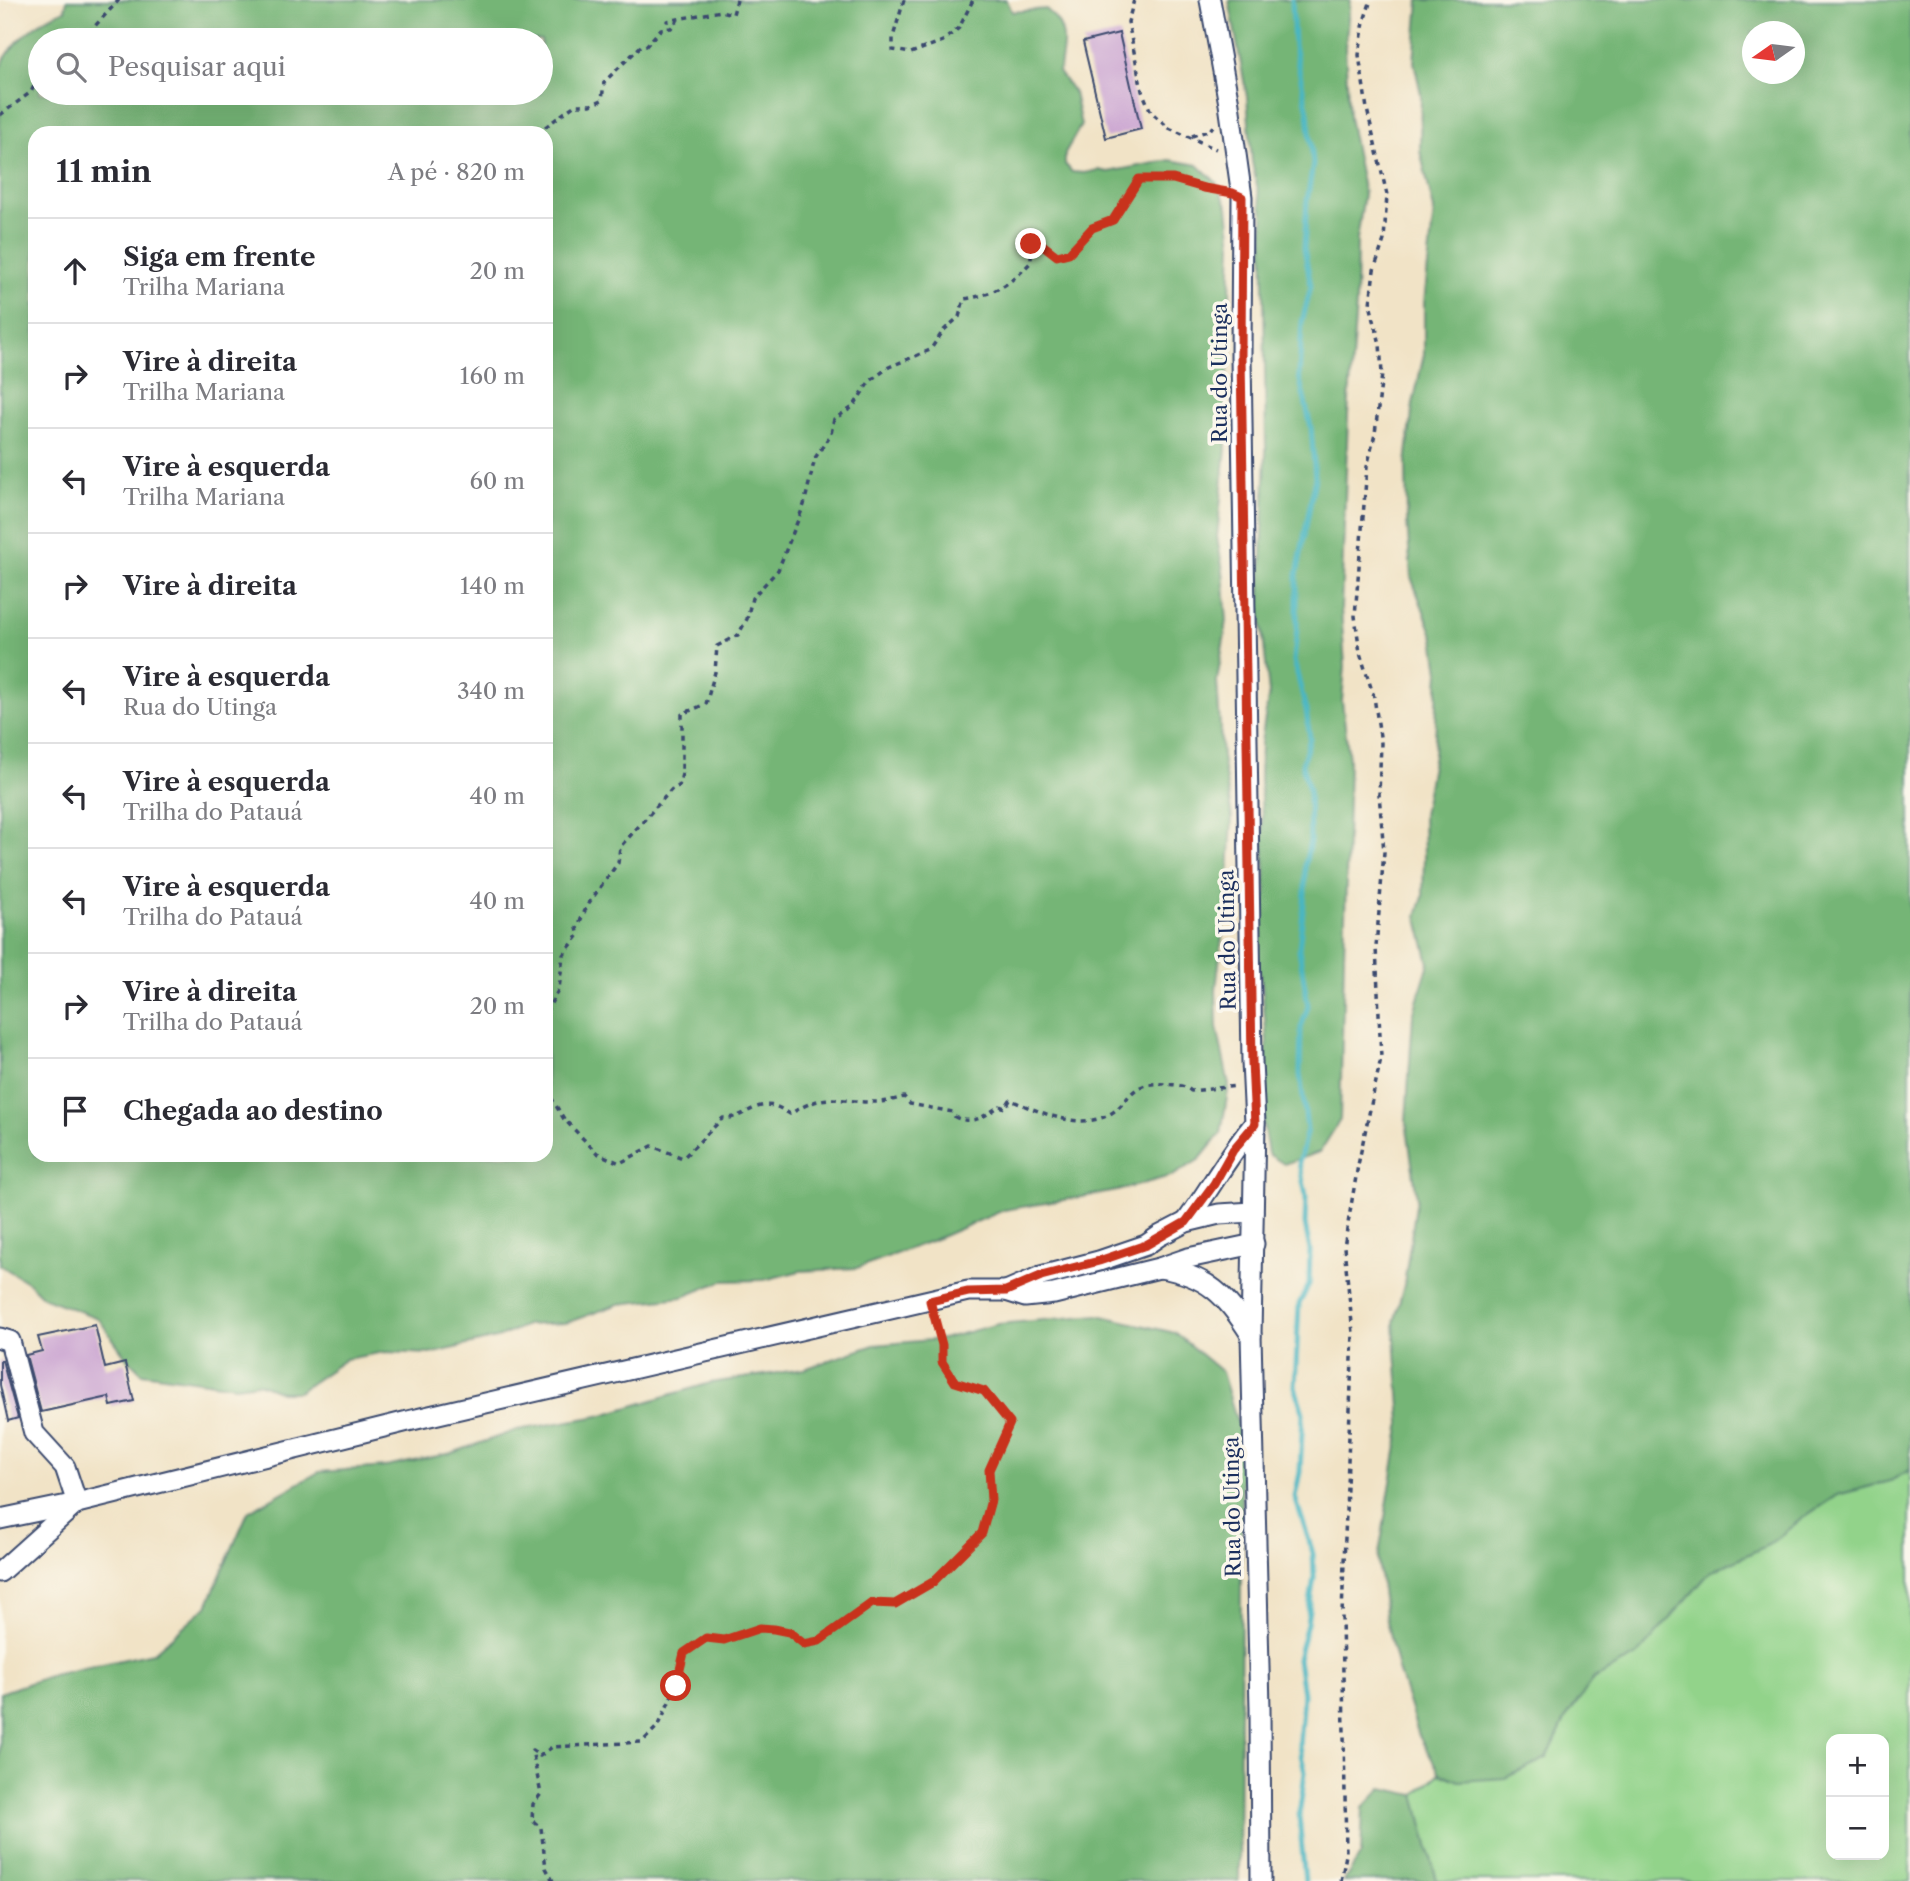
<!DOCTYPE html>
<html lang="pt">
<head>
<meta charset="utf-8">
<style>
	:root { --surface:#fff; --page:#f7f7f7; --text:#2b2b33; --muted:#7c7c81; --line:#e1e1e2 }
	body { margin:0; font-family:"Libre Caslon Text",serif; background:var(--page); color:var(--text) }
	.controls { position:absolute; right:21px; bottom:21px; display:grid; overflow:hidden; border-radius:14px; box-shadow:0 7px 28px #0002 }
	.controls button { width:63px; height:63px; display:grid; place-items:center; padding:0; border:0; border-bottom:2px solid var(--line); background:var(--surface); color:var(--text); font:35px sans-serif }
	.compass { position:absolute; left:1742px; top:21px; width:63px; height:63px; border-radius:50%; background:var(--surface); box-shadow:0 7px 28px #0002; rotate:256deg }
	.stop { position:absolute; width:21px; height:21px; margin:-16px; border:5px solid #c8321e; border-radius:50%; background:#fff }
	.stop.end { background:#c8321e; border-color:#fff; box-shadow:0 2px 7px #0008 }
	.list { margin:0; padding:0; list-style:none }
	h2 { display:flex; justify-content:space-between; align-items:center; height:91px; margin:0; padding:0 28px; font-size:30px }
	h2 small { font-size:23px; font-weight:400; color:var(--muted) }
	.list li { display:grid; grid-template-columns:46px 1fr auto; gap:21px; align-items:center; box-sizing:border-box; height:105px; padding:0 28px; border-top:2px solid var(--line) }
	.list b { display:block; font-size:26px; white-space:nowrap }
	.list p { margin:0; font-size:23px; white-space:nowrap; color:var(--muted) }
	.list em { font-size:23px; font-style:normal; color:var(--muted) }
	.icon { flex:none; width:38px; height:38px; fill:none; stroke:currentColor; stroke-width:2; stroke-linecap:round; stroke-linejoin:round }
	.map { position:relative; flex:none; width:1910px; height:1881px; overflow:hidden }
	.search { position:absolute; background:var(--surface); box-shadow:0 7px 28px #0002; left:28px; top:28px; width:525px; height:77px; display:flex; align-items:center; gap:18px; box-sizing:border-box; padding:0 24px; border-radius:38px; color:var(--muted); font-size:26px }
	.panel { position:absolute; background:var(--surface); box-shadow:0 7px 28px #0002; left:28px; top:126px; width:525px; height:1036px; border-radius:21px }
	.map>svg:first-child { display:block }
	.green { fill:#92d38a; stroke:#568174; stroke-width:2; fill-rule:evenodd }
	.forest { fill:#75b576; stroke:#48726a; stroke-width:2; fill-rule:evenodd }
	.lines { fill:none; stroke-linecap:round; stroke-linejoin:round }
	.stream { stroke:#48b6c2; stroke-width:5 }
	.building { fill:#cba5d1 }
	.minor-casing { stroke:#3b4a6e; stroke-width:23 }
	.path { stroke:#3b4a6e; stroke-width:3.5; stroke-dasharray:5 5; stroke-linecap:butt }
	.minor { stroke:#fff; stroke-width:19 }
	.route { stroke:#c8321e; stroke-width:9 }
	.labels { text-anchor:middle; dominant-baseline:central; stroke-width:7; stroke-linejoin:round; paint-order:stroke }
	.street-label { font-size:21px; fill:#1b2f5e; stroke:#fbf7ec }
</style>
</head>
<body>
<div class="map">
<svg width="1910" height="1881" viewBox="0 0 1910 1881">
	<rect width="100%" height="100%" fill="#fbf7ec"/>
	<filter id="ink" filterUnits="userSpaceOnUse"><feTurbulence type="fractalNoise" baseFrequency=".0143" numOctaves="2"/><feDisplacementMap in="SourceGraphic" scale="14" xChannelSelector="R" yChannelSelector="G"/><feConvolveMatrix kernelMatrix="1 2 1 2 8 2 1 2 1" color-interpolation-filters="sRGB"/></filter>
	<filter id="wash" filterUnits="userSpaceOnUse"><feTurbulence type="fractalNoise" baseFrequency=".00686" numOctaves="4" result="noise"/><feDisplacementMap in="SourceGraphic" scale="28" xChannelSelector="R" yChannelSelector="G"/><feGaussianBlur stdDeviation="1.57" result="paint"/><feColorMatrix in="noise" values="0 0 0 0 0 0 0 0 0 0 0 0 0 0 0 0 0 1.4 0 .05"/><feComposite in="paint" operator="in"/></filter>
	<g filter="url(#wash)">
		<rect width="100%" height="100%" fill="#f1e3c6"/>
		<path class="green" d="M1910 1470V1881H1437L1415 1795 1440 1773 1459 1781 1547 1758 1566 1718 1594 1678 1637 1656 1710 1572 1768 1545 1804 1517 1837 1495 1890 1481ZM1831 1739H1884V1855H1831Z"/>
		<g class="forest">
			<path d="M67 0H1007L1012 12 1046 9C1069 27 1064 46 1059 72L1074 93 1081 125 1065 153V164L1072 172 1084 173 1098 170 1108 172 1170 160 1198 165 1216 182 1228 207 1232 245 1230 295 1232 342 1224 396 1226 449 1217 537 1223 571 1227 621 1217 681 1222 757 1232 817 1229 876 1216 990 1217 1027 1229 1085 1221 1133 1200 1159 1174 1175 1117 1191 1004 1210 936 1239 857 1268 800 1271 764 1280 722 1281 683 1297 619 1304 566 1323 526 1325 500 1337 430 1354 385 1352 346 1359 298 1392H281L258 1383 235 1386 142 1373 126 1357 98 1318 44 1298 30 1284 0 1265V68C11 42 39 20 65 10ZM40 40H541V93H40ZM35 133H546V1155H35Z"/>
			<path d="M1229 0H1350L1345 47 1349 117 1364 194 1357 240 1356 304 1348 415 1341 609 1345 666 1342 701 1349 759 1340 1120 1320 1152 1284 1164 1268 1154 1259 1099 1267 1042 1262 985 1256 961 1266 892 1260 779 1261 742 1269 693 1260 607 1266 452 1263 214 1252 162 1247 97Z"/>
			<path d="M1419 0H1910V1470L1890 1481 1837 1495 1804 1517 1768 1545 1710 1572 1637 1656 1594 1678 1566 1718 1547 1758 1505 1778 1459 1781 1440 1773 1419 1736 1398 1669 1386 1621 1378 1560 1401 1422 1394 1323 1404 1285 1417 1198 1406 1121 1413 1015 1429 963 1417 915 1423 897 1424 857 1423 815 1434 754 1439 671 1434 638 1411 577 1407 520 1406 464 1413 404 1424 354V303L1434 210 1420 151 1421 94 1414 62ZM1752 32H1794V74H1752Z"/>
			<path d="M1098 1315 1175 1333 1222 1372 1242 1438 1239 1881H0V1693L52 1675 153 1653 207 1606 248 1512 319 1472 386 1467 452 1453 517 1430 599 1416 710 1383 804 1369 874 1345 942 1339 998 1324Z"/>
			<path d="M1382 1788 1415 1795 1437 1881H1344L1361 1854 1363 1808Z"/>
		</g>
		<g class="lines">
			<path class="stream" d="M1292 0 1294 46 1308 112 1313 164 1307 201 1304 248 1311 286 1302 322 1299 376 1311 427 1315 478 1297 575V628L1294 661 1306 710 1310 738 1302 764 1309 791 1310 841 1305 865V893L1299 949 1308 1006 1301 1028 1300 1074 1307 1129 1299 1163 1306 1195 1305 1224 1310 1250 1309 1285 1299 1304 1295 1387 1303 1413 1300 1472 1295 1497 1313 1553 1314 1577 1307 1623 1298 1659 1303 1694 1299 1746 1305 1772 1299 1816 1305 1881"/>
		</g>
		<g id="blocks">
			<g class="building">
				<path d="M1119 33 1141 129 1106 138 1083 42Z"/>
				<path d="M95 1325 105 1368 125 1363 134 1401 111 1406 109 1397 41 1412 26 1355 42 1351 38 1337Z"/>
				<path d="M2 1360 18 1418 8 1421 0 1385V1361Z"/>
			</g>
		</g>
	</g>
	<g filter="url(#ink)">
		<use href="#blocks" fill-opacity="0" stroke="#3b4a6e" stroke-width="2"/>
		<g class="lines">
			<defs>
				<g id="minor">
					<path d="M1210 0 1229 104 1242 197 1241 357 1252 1062 1255 1123 1251 1335 1260 1708 1261 1881"/>
					<path d="M1186 1222C1210 1189 1229 1154 1255 1123"/>
					<path d="M1160 1268C1207 1275 1227 1296 1251 1335"/>
					<path d="M1006 1291 1041 1276 1099 1261 1146 1245 1159 1236 1186 1222 1219 1214 1253 1212"/>
					<path d="M0 1338 10 1341 34 1433 65 1467 77 1503 0 1572"/>
					<path d="M0 1519 77 1503 408 1421 968 1291H1006L1025 1297 1054 1294 1159 1268 1188 1258 1254 1244"/>
				</g>
			</defs>
			<use href="#minor" class="minor-casing"/>
			<g class="path">
				<path d="M904 0 893 37V50L911 53 943 41 959 28 973 0"/>
				<path d="M1134 0 1128 22 1142 91 1151 112 1169 128 1216 149"/>
				<path d="M82 40 119 0"/>
				<path d="M0 115 31 92 40 74"/>
				<path d="M537 133 575 105H591L602 100 604 82 642 45 646 46 661 29 671 28 677 21H667L721 11 733 14 737 0"/>
				<path d="M1192 136 1210 130 1213 126"/>
				<path d="M546 1012 559 989 563 955 579 935 577 928 588 904 618 863 620 847 672 789 679 786 682 774V714L706 704 715 672 717 646 738 635 747 619 752 598 778 570 804 505 815 458 831 434 834 419 853 407 869 382 889 367 930 350 944 330 959 317 964 299C993 295 1011 284 1031 262V244L1039 241 1057 256 1069 253 1092 228 1113 220 1139 179H1173L1223 191"/>
				<path d="M546 1089 564 1119 597 1153 620 1163 652 1146 683 1158 723 1118C743 1120 754 1101 774 1106 779 1107 785 1111 790 1114 831 1089 835 1103 877 1102 886 1102 896 1099 904 1097L910 1104 953 1112 955 1117C974 1126 985 1115 1000 1106L1005 1108 1010 1100C1037 1110 1071 1128 1101 1118 1132 1108 1124 1080 1165 1084 1175 1085 1183 1084 1191 1091L1237 1086"/>
				<path d="M553 1881 546 1868 541 1828 532 1820 533 1804 541 1794 532 1750 540 1756 552 1747 642 1742 659 1725 676 1686 684 1653 706 1638 724 1640 760 1628 774 1629 789 1632 804 1644 819 1641 871 1603H895L933 1582 982 1533 991 1500 989 1470 1010 1423 984 1391 955 1382 941 1362 942 1345 934 1318"/>
				<path d="M1341 1881 1346 1855 1342 1614 1353 1333 1344 1247 1358 1165 1381 1058 1376 947 1384 852 1379 794 1381 743 1374 697 1360 653 1355 616 1367 467 1375 434 1382 374 1380 344 1370 304 1374 270 1384 240 1387 195 1367 109 1359 55 1364 21 1371 0"/>
			</g>
			<use href="#minor" class="minor"/>
		</g>
	</g>
	<g class="lines" filter="url(#ink)">
		<path class="route" d="M676 1686 684 1653 706 1638 724 1640 760 1628 774 1629 789 1632 804 1644 819 1641 872 1603 895 1604 933 1582 982 1533 991 1500 989 1470 1010 1423 984 1391 955 1382 942 1362V1345L930 1301 968 1292 1006 1291 1041 1276 1099 1261 1146 1245 1186 1222 1214 1184 1233 1150 1255 1124 1252 1062 1241 357 1242 197 1233 193 1204 188 1173 179H1139L1113 220 1092 228 1069 253 1057 256 1039 242 1031 244"/>
	</g>
	<g class="labels">
		<g class="street-label">
			<text transform="translate(1219 373) rotate(-90)">Rua do Utinga</text>
			<text transform="translate(1227 940) rotate(-91)">Rua do Utinga</text>
			<text transform="translate(1232 1507) rotate(-91)">Rua do Utinga</text>
		</g>
	</g>
</svg>
<div class="controls">
<button>+</button>
<button>−</button>
</div>
<svg class="compass" viewBox="-18 -18 36 36"><path d="M0-13l5 13h-10z" fill="#e53935"/><path d="M0 13l5-13h-10z" fill="#7c7c81"/></svg>
<div class="stop" style="left:676px;top:1686px"></div>
<div class="stop end" style="left:1031px;top:244px"></div>
<div class="search"><svg class="icon" aria-label="search" viewBox="0 0 24 24"><circle cx="10" cy="10" r="6"/><path d="M15 15l6 6"/></svg>Pesquisar aqui</div>
<section class="panel">
<h2>11 min<small>A pé · 820 m</small></h2>
<ul class="list">
<li><svg class="icon" aria-label="ahead" viewBox="0 0 24 24"><path d="M12 20V5M6 11l6-6 6 6"/></svg><div><b>Siga em frente</b><p>Trilha Mariana</p></div><em>20 m</em></li>
<li><svg class="icon" aria-label="right" viewBox="0 0 24 24"><path d="M7 20v-9h11M14 6l5 5-5 5"/></svg><div><b>Vire à direita</b><p>Trilha Mariana</p></div><em>160 m</em></li>
<li><svg class="icon" aria-label="left" viewBox="0 0 24 24"><path d="M17 20v-9H6M10 6l-5 5 5 5"/></svg><div><b>Vire à esquerda</b><p>Trilha Mariana</p></div><em>60 m</em></li>
<li><svg class="icon" aria-label="right" viewBox="0 0 24 24"><path d="M7 20v-9h11M14 6l5 5-5 5"/></svg><div><b>Vire à direita</b></div><em>140 m</em></li>
<li><svg class="icon" aria-label="left" viewBox="0 0 24 24"><path d="M17 20v-9H6M10 6l-5 5 5 5"/></svg><div><b>Vire à esquerda</b><p>Rua do Utinga</p></div><em>340 m</em></li>
<li><svg class="icon" aria-label="left" viewBox="0 0 24 24"><path d="M17 20v-9H6M10 6l-5 5 5 5"/></svg><div><b>Vire à esquerda</b><p>Trilha do Patauá</p></div><em>40 m</em></li>
<li><svg class="icon" aria-label="left" viewBox="0 0 24 24"><path d="M17 20v-9H6M10 6l-5 5 5 5"/></svg><div><b>Vire à esquerda</b><p>Trilha do Patauá</p></div><em>40 m</em></li>
<li><svg class="icon" aria-label="right" viewBox="0 0 24 24"><path d="M7 20v-9h11M14 6l5 5-5 5"/></svg><div><b>Vire à direita</b><p>Trilha do Patauá</p></div><em>20 m</em></li>
<li><svg class="icon" aria-label="arrive" viewBox="0 0 24 24"><path d="M6 21V4h12l-3 4 3 4H6"/></svg><div><b>Chegada ao destino</b></div></li>
</ul>
</section>
</div>
</body>
</html>
